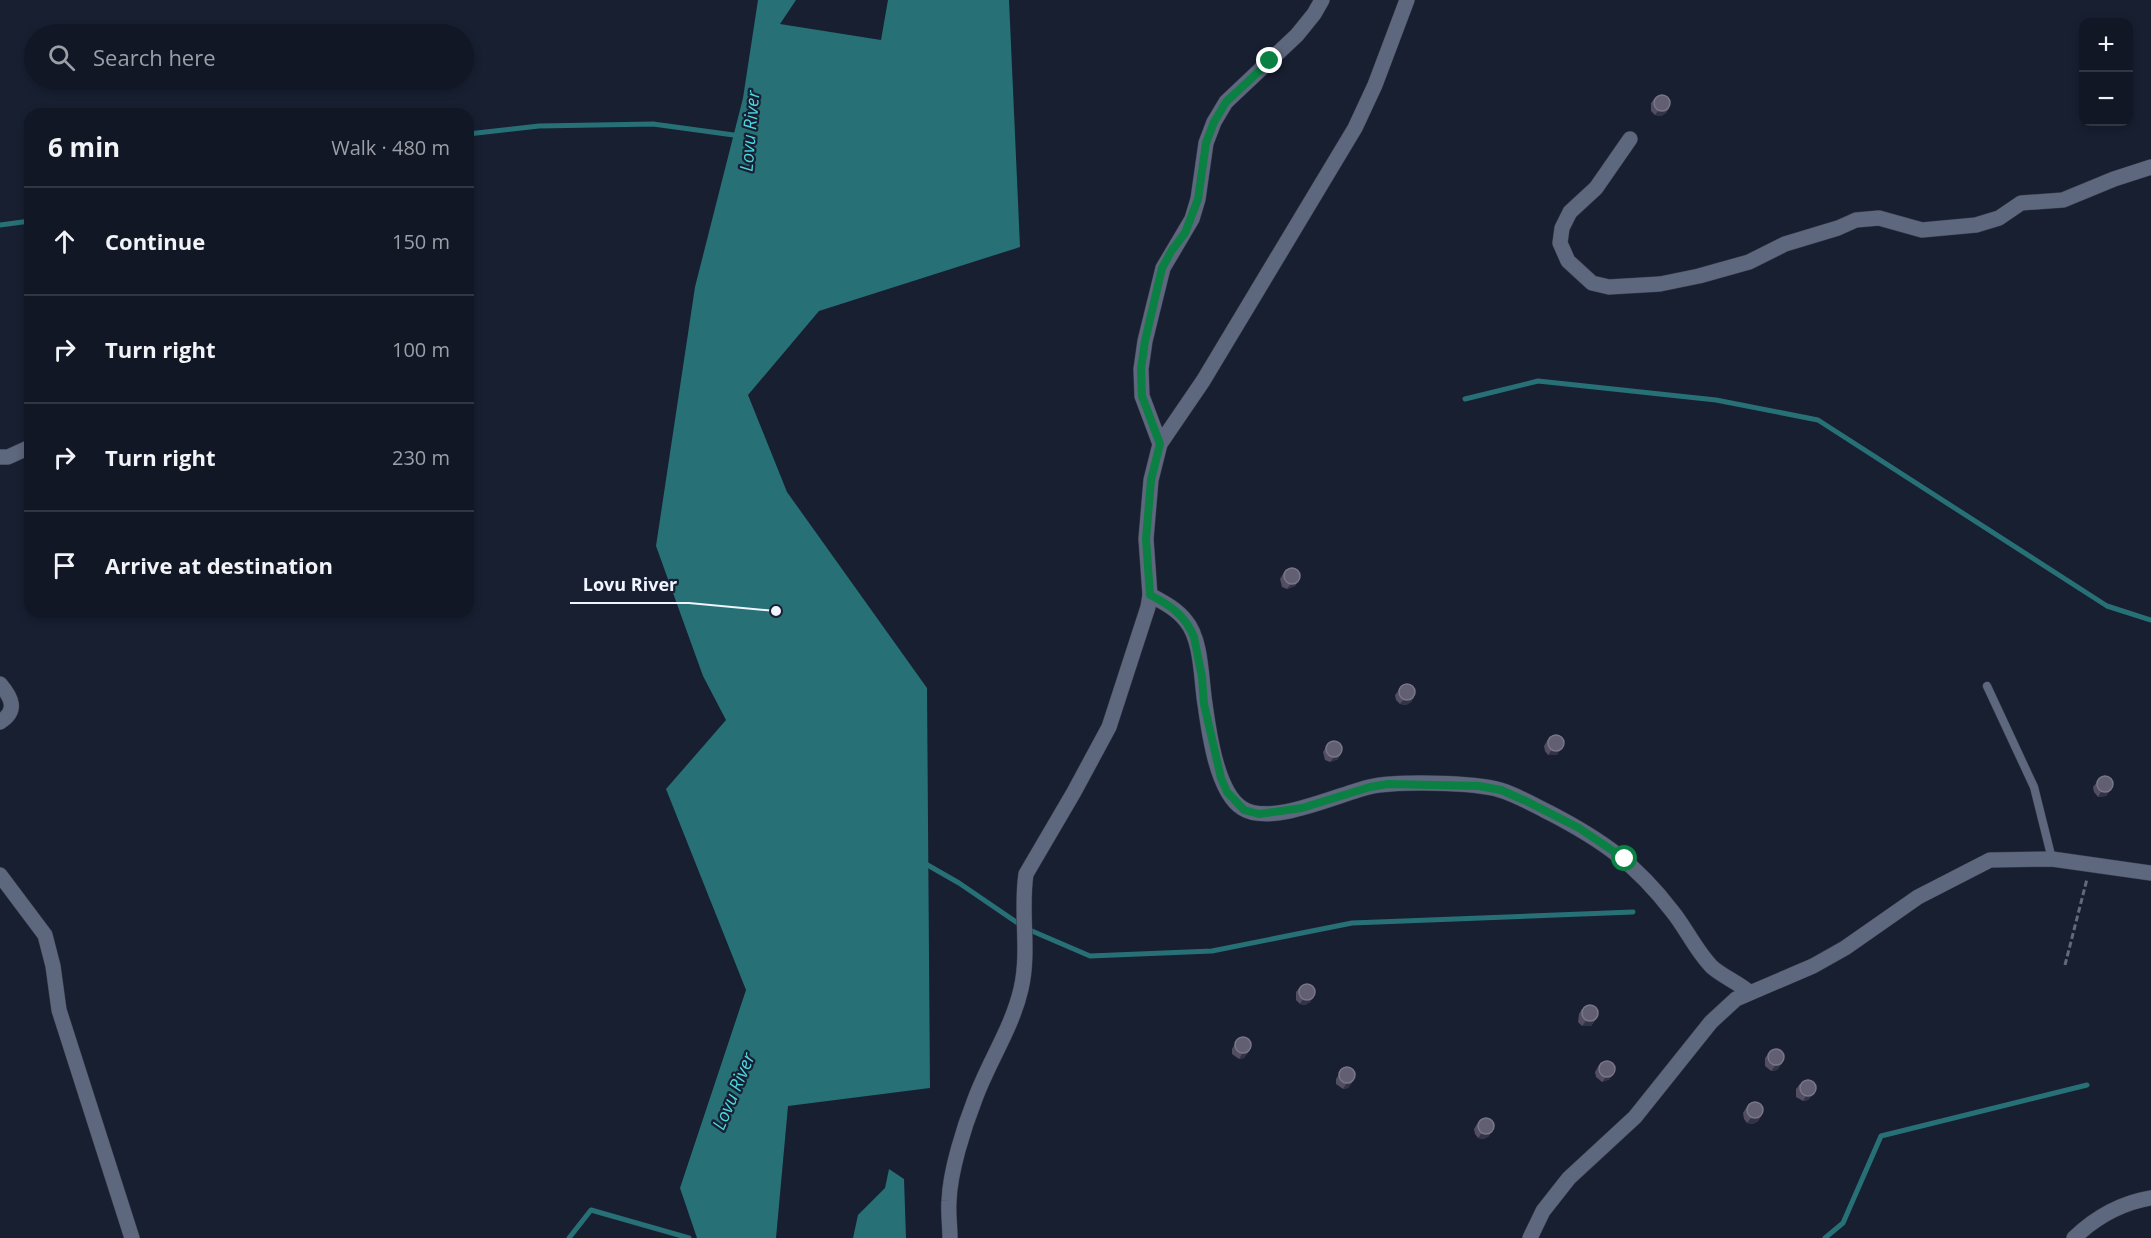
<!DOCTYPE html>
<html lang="en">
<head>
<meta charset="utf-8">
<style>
	:root { --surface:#111725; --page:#1e2432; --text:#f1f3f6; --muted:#9c9fa7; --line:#303642 }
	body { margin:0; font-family:"Open Sans",sans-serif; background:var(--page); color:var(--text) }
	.controls { position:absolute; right:18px; top:18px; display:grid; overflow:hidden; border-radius:12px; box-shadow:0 3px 9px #0003 }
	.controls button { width:54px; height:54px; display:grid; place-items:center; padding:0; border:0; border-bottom:2px solid var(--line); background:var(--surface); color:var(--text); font:30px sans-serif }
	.stop { position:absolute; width:18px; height:18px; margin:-14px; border:4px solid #0b8043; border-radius:50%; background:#fff }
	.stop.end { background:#0b8043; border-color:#fff; box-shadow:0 2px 6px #0008 }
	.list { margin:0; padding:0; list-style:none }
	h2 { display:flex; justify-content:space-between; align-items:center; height:78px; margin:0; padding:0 24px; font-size:26px }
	h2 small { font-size:20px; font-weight:400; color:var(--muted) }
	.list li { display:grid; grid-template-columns:39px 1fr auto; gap:18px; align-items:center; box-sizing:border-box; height:108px; padding:0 24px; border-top:2px solid var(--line) }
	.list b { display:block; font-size:22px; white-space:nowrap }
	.list em { font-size:20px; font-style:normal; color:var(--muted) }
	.icon { flex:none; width:33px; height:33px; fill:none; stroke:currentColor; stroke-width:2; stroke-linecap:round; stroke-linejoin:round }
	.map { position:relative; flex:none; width:2151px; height:1238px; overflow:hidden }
	.search { position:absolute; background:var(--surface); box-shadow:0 3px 9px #0003; left:24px; top:24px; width:450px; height:66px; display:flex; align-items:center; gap:15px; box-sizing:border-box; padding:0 21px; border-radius:33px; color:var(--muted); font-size:22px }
	.panel { position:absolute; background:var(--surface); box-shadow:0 3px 9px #0003; left:24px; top:108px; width:450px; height:510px; border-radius:18px }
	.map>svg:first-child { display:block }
	.water { fill:#277076 }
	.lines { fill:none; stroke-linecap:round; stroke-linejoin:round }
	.stream { stroke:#277076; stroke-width:5 }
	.lane-casing { stroke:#383c4b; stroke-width:9 }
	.street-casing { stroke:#383c4b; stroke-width:16 }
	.path { stroke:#626979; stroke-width:3; stroke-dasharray:6 3; stroke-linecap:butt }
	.lane { stroke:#5d677d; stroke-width:8 }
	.street { stroke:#5d677d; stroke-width:15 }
	.wall { fill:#524d61 }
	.shaded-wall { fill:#333347 }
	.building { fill:#635f72; stroke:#797688; stroke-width:1.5 }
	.route { stroke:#0b8043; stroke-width:8 }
	.labels { text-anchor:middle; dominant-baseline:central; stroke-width:4.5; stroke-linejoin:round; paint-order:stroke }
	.water-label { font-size:18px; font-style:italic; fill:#4ad8e2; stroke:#171f31 }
	.leader { fill:none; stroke:#f0f5ff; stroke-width:2 }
	.callout-dot { fill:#f0f5ff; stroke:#171f31; stroke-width:2 }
	.callout-label { font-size:18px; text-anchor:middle; font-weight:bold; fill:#f0f5ff; stroke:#171f31; stroke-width:4.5; stroke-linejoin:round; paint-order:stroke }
</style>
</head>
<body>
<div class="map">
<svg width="2151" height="1238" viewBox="0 0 2151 1238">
	<rect width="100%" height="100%" fill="#171f31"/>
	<g class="water">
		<path d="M758 0H796L780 24 881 40 888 0H1009L1020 247 819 311 748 395 787 492 927 688 930 1088 788 1106 776 1238H697L680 1188 746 990 666 789 726 720 703 676 656 546 695 287 743 98Z"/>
		<path d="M889 1169 904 1179 906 1238H853L858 1215 885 1188Z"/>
	</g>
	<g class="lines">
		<g class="stream">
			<path d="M468 134 539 126 653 124 741 136"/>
			<path d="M0 225 30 221"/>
			<path d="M1465 399 1538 381 1716 400 1818 420 2107 606 2151 620"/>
			<path d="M924 863 959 883 1025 928 1090 956 1212 951 1352 923 1633 912"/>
			<path d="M569 1238 591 1210 689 1238"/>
			<path d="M1825 1238 1843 1223 1881 1136 2087 1085"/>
		</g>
		<defs>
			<path id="lane" d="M1987 686 2034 787 2052 859"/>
			<g id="street">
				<path d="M1630 139 1596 188 1570 212 1562 228 1560 243 1568 261 1592 283 1609 287 1660 284 1699 276 1749 262 1785 244 1838 228 1856 220 1879 218 1922 230 1976 225 1999 218 2021 203 2063 200 2114 179 2151 167"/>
				<path d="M1160 444 1203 381 1355 128 1375 85 1407 0"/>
				<path d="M0 457H8L30 447"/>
				<path d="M1150 595C1163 602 1177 609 1186 621 1202 640 1201 680 1205 704 1209 733 1217 792 1242 808 1270 827 1339 794 1369 787 1396 781 1474 782 1500 790 1517 795 1534 805 1550 813 1602 840 1636 864 1672 911 1686 928 1696 951 1712 967 1722 976 1737 982 1749 992"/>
				<path d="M0 684C12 698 18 711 0 722"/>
				<path d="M0 875 45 935 53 966 59 1010 132 1238"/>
				<path d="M950 1238C950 1226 948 1213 949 1201 950 1171 964 1127 975 1099 989 1061 1012 1028 1021 989 1030 950 1020 912 1026 874L1074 792 1109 727 1148 607 1150 595 1146 539 1151 480 1160 444 1142 396 1141 369 1145 341 1163 268 1192 219 1198 199 1206 143 1214 122 1226 102 1297 35 1314 14 1322 0"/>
				<path d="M1530 1238 1543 1211 1569 1178 1635 1117 1711 1022 1736 999 1813 966 1845 948 1918 897 1990 860 2052 859 2151 873"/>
				<path d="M2074 1238C2096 1217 2121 1203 2151 1198"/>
			</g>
		</defs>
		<use href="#lane" class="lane-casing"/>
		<use href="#street" class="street-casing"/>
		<path class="path" d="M2065 965 2087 879"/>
		<use href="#lane" class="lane"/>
		<use href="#street" class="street"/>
	</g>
	<g class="wall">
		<path d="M1655 98 1669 108 1666 113 1661 116 1655 115 1651 111V103Z"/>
		<path d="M1286 569 1298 581 1295 586 1287 589 1282 587 1280 579Z"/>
		<path d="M1399 690 1414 697 1411 702 1406 705 1400 704 1396 700 1395 695Z"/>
		<path d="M1550 736 1557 755H1548L1545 751 1544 746Z"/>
		<path d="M1329 742 1338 759 1330 762 1325 760 1323 752Z"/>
		<path d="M2097 782 2113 787 2106 796 2098 797 2094 792 2093 787Z"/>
		<path d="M1300 987 1310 1002 1305 1005 1300 1004 1296 1000V992Z"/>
		<path d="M1582 1009 1598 1016 1591 1026H1582L1578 1022 1579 1014Z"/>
		<path d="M1238 1039 1251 1048 1244 1058 1239 1059 1232 1054V1049Z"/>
		<path d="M1769 1053 1784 1060 1777 1070 1771 1071 1765 1066V1058Z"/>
		<path d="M1601 1062 1610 1079 1602 1082 1596 1077 1595 1072Z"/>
		<path d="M1342 1069 1355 1078 1348 1088 1343 1089 1336 1084V1079Z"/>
		<path d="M1800 1084 1812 1095 1808 1100 1803 1101 1796 1097V1089Z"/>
		<path d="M1746 1108 1761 1116 1758 1121 1753 1124 1747 1123 1744 1119 1743 1113Z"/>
		<path d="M1477 1124 1489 1136 1484 1139 1478 1138 1475 1134 1474 1129Z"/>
	</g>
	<g class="shaded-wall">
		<path d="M1669 108 1666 113 1661 116 1655 115 1659 110Z"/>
		<path d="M1298 581 1295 586 1287 589 1291 584Z"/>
		<path d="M1414 697 1411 702 1406 705 1400 704 1404 699Z"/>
		<path d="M1552 750H1560L1557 755H1548Z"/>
		<path d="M1341 754 1338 759 1330 762 1334 757Z"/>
		<path d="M2110 791 2106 796 2098 797 2101 792Z"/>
		<path d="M1314 997 1310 1002 1305 1005 1300 1004 1303 999Z"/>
		<path d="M1586 1021H1594L1591 1026H1582Z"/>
		<path d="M1248 1053 1244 1058 1239 1059 1242 1054Z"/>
		<path d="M1780 1065 1777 1070 1771 1071 1775 1066Z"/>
		<path d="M1613 1074 1610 1079 1602 1082 1606 1077Z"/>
		<path d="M1352 1083 1348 1088 1343 1089 1346 1084Z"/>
		<path d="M1812 1095 1808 1100 1803 1101 1806 1096Z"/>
		<path d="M1761 1116 1758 1121 1753 1124 1747 1123 1751 1118Z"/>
		<path d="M1492 1131 1489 1136 1484 1139 1478 1138 1482 1133Z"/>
	</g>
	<g class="building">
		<circle cx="1662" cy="103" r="8"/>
		<circle cx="1292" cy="576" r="8"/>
		<circle cx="1407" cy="692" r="8"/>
		<circle cx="1556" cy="743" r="8"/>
		<circle cx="1334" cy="749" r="8"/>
		<circle cx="2105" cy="784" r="8"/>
		<circle cx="1307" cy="992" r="8"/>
		<circle cx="1590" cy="1013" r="8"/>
		<circle cx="1243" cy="1045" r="8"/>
		<circle cx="1776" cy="1057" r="8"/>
		<circle cx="1607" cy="1069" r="8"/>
		<circle cx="1347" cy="1075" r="8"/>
		<circle cx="1808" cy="1088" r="8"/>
		<circle cx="1755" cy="1110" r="8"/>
		<circle cx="1486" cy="1126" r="8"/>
	</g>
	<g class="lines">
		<path class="route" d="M1270 61 1226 102 1214 122 1206 143 1198 199 1185 233 1172 250 1162 268 1145 341 1141 369 1142 396 1160 444 1151 480 1146 539 1150 595C1170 605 1185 615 1194 637L1202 677 1204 704 1221 778 1227 792 1244 810 1259 814 1302 808 1370 787 1388 784 1479 786 1501 790 1526 801 1579 828 1625 859"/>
	</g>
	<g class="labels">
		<g class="water-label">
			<text transform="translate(749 131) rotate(-85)">Lovu River</text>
			<text transform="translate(733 1091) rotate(-67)">Lovu River</text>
		</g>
	</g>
	<path class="leader" d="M776 611L689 603H570"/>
	<circle class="callout-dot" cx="776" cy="611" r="6"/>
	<g class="callout-label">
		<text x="630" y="591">Lovu River</text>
	</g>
</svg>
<div class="controls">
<button>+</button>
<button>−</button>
</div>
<div class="stop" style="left:1625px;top:859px"></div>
<div class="stop end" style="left:1270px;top:61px"></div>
<div class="search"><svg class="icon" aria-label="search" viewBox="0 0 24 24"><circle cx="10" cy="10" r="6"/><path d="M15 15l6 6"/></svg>Search here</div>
<section class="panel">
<h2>6 min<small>Walk · 480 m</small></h2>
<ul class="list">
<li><svg class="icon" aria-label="ahead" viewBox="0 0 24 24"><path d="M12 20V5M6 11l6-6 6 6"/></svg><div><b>Continue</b></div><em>150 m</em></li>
<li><svg class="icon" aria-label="right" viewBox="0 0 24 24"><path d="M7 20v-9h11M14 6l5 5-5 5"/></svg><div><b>Turn right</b></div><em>100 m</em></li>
<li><svg class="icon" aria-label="right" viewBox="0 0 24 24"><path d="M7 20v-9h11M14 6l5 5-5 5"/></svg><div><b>Turn right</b></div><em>230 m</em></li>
<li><svg class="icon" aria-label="arrive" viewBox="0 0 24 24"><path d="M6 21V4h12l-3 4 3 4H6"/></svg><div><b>Arrive at destination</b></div></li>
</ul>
</section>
</div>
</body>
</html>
